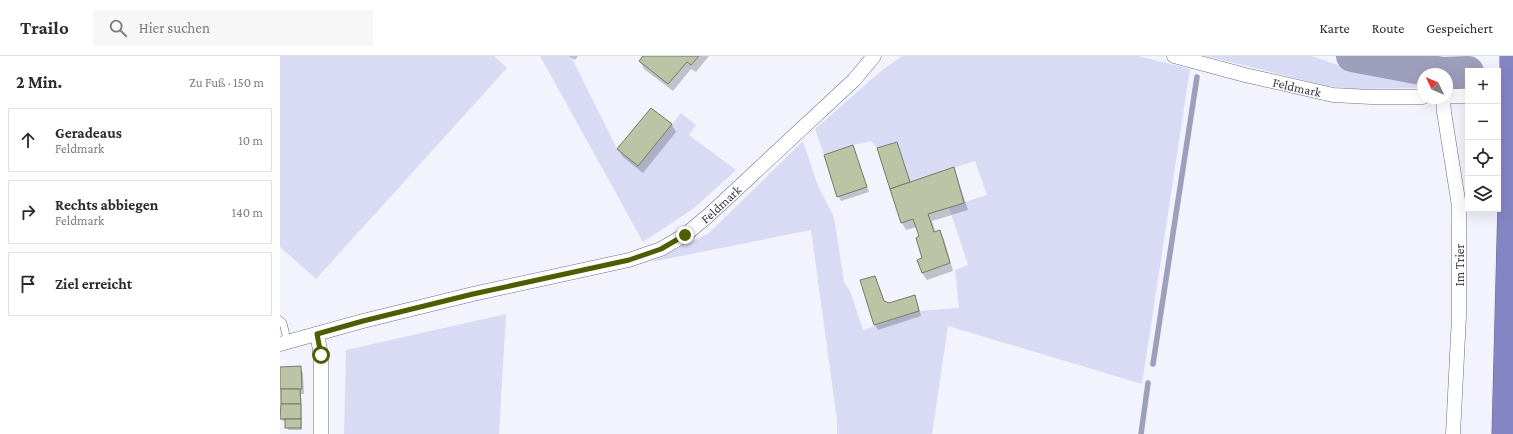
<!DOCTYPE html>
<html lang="de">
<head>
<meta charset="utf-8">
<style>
	:root { --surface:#fff; --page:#f7f7f7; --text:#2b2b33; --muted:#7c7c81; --line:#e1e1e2 }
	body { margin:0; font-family:"Crimson Pro",serif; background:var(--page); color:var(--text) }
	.controls { position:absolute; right:12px; top:12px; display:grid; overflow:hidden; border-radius:0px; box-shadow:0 4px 16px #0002 }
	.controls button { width:36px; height:36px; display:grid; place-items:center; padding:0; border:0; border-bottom:1px solid var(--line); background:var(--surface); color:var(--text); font:20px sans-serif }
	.compass { position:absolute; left:1137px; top:12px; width:36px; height:36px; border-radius:50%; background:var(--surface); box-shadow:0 4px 16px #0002; rotate:314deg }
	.stop { position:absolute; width:12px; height:12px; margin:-9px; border:3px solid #4f5d00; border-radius:50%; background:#fff }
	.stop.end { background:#4f5d00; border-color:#fff; box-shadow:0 1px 4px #0008 }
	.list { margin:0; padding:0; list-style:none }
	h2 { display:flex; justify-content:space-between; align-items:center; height:52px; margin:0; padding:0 16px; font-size:17px }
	h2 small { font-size:13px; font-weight:400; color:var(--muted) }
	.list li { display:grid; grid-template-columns:26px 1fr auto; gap:12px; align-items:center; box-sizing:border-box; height:64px; margin:0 8px 8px; padding:0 8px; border:1px solid var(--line); border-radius:0px }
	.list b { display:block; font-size:15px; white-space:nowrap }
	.list p { margin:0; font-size:13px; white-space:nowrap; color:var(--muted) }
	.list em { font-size:13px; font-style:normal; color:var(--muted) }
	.icon { flex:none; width:22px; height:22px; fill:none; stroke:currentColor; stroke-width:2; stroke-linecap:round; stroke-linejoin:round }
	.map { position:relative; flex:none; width:1233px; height:378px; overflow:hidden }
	header { display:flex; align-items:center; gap:24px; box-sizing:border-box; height:56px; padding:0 20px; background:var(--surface); border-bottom:1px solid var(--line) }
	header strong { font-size:19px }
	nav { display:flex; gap:22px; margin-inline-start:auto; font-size:14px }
	.search { width:280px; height:36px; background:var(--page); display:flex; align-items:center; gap:10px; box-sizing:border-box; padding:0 14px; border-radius:0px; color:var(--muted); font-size:15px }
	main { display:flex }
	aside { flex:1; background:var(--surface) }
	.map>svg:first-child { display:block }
	.green { fill:#d9dbf5 }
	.shadow { fill:#0003 }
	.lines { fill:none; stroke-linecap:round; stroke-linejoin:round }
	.stream { stroke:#9d9fbd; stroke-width:5.5 }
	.river { stroke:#9d9fbd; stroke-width:32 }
	.building { fill:#bbc4a5; stroke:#767b67 }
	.lane-casing { stroke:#6f7084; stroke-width:8 }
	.street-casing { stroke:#6f7084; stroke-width:15 }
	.highway-casing { stroke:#686995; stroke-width:23 }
	.lane { stroke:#fff; stroke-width:7 }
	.street { stroke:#fff; stroke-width:14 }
	.highway { stroke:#8485c3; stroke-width:22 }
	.highway-bridge-casing { stroke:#686995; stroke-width:23; stroke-linecap:butt }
	.highway-bridge { stroke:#8485c3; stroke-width:22 }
	.route { stroke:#4f5d00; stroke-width:5 }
	.labels { text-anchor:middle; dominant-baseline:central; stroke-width:4; stroke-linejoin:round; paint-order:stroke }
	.street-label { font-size:13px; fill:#35363f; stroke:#fff }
</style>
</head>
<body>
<header>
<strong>Trailo</strong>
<div class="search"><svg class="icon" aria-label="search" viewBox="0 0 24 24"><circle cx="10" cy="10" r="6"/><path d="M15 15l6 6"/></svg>Hier suchen</div>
<nav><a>Karte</a><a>Route</a><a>Gespeichert</a></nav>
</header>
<main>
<aside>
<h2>2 Min.<small>Zu Fuß · 150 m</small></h2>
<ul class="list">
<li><svg class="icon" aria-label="ahead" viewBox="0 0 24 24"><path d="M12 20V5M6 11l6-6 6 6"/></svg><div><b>Geradeaus</b><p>Feldmark</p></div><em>10 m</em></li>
<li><svg class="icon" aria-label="right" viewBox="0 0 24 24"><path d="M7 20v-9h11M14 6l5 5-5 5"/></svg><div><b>Rechts abbiegen</b><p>Feldmark</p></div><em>140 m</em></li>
<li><svg class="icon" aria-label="arrive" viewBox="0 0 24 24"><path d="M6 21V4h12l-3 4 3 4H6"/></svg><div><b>Ziel erreicht</b></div></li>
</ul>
</aside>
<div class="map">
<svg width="1233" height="378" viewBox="0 0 1233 378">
	<rect width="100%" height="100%" fill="#f2f3fc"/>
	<g class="green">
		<path d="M0 0H214L227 12 36 223 0 191Z"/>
		<path d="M260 0H291L337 93 358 110 401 57 416 69 409 79 456 114 413 153 363 186Z"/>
		<path d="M622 0H858L910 13 862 328 668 270 652 378H557V364L531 174 371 206 429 177 523 85 538 130 554 161 564 226 570 235 583 274 639 255 679 252 675 214 688 209 669 151 707 139 695 105 630 126 617 86 597 92 591 85 573 89 544 99 535 73 601 15Z"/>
		<path d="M926 0H1031L1089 19 1143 28V32L1073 33 1047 30Z"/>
		<path d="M226 258 219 378H64L66 294Z"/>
	</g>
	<g class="shadow">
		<path d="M289 0H298L295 4Z"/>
		<path d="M364 0H429L416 16 411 13 393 35 364 13 360 5Z"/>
		<path d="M371 53 392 69 396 76 363 117 343 101 338 93Z"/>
		<path d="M616 87 631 127 673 112 677 120 688 154 652 165 656 177 659 175 664 183 673 215 647 224 642 217 644 202 640 181 637 171 626 174 622 167 598 93Z"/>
		<path d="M573 91 589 136 561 145 558 140Z"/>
		<path d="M595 221 605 246 609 248 634 240 637 245 641 260 598 274 595 269Z"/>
		<path d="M20 311 23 317 24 338H21L22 374H8L6 365H3L1 363 0 312Z"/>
	</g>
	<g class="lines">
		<g class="stream">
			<path d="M873 308 917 21"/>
			<path d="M861 378 868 327"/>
		</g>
		<path class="river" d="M1072 0 1162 17 1188 16"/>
	</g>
	<g class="building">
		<path d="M363 0H419L411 9 407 6 388 28 359 5Z"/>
		<path d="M371 52 392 68 358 110 337 93Z"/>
		<path d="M617 86 630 126 610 133 597 92Z"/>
		<path d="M573 89 587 131 557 141 544 99Z"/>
		<path d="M674 111 684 147 648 158 654 176 660 174 670 207 642 217 637 204 642 202 636 182 639 180 633 163 621 167 610 133Z"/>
		<path d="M595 220 604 245 609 247 635 239 639 255 594 269 580 224Z"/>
		<path d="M21 310 22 333H0V311Z"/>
		<path d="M1 333H20L21 348H1Z"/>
		<path d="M1 348H21V363H0Z"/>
		<rect x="5" y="363" width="16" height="9"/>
	</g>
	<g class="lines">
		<defs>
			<path id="lane" d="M0 264 3 267 8 287"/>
			<g id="street">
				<path id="s1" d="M894 0 965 19 1053 39 1091 41H1143"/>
				<path d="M1167 40H1188"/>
				<path d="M1163 42 1164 56 1179 150V260L1173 378"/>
				<path d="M37 278 41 299V378"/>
				<path id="s2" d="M0 288 83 265 193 238 349 204 381 193 405 179 430 158 574 24 594 0"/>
			</g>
			<path id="highway" d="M1223 378 1231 67"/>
		</defs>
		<use href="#lane" class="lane-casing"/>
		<use href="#street" class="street-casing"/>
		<use href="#highway" class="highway-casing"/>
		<use href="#lane" class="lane"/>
		<use href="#street" class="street"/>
		<use href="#highway" class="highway"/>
		<defs>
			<path id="highway-bridge" d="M1231 0V67"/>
		</defs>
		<use href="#highway-bridge" class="highway-bridge-casing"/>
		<use href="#highway-bridge" class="highway-bridge"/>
	</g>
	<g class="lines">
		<path class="route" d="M41 299 37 278 83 265 193 238 349 204 381 193 405 179"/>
	</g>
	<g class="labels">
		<g class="street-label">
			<text stroke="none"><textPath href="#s1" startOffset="127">Feldmark</textPath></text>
			<text stroke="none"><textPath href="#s2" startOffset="468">Feldmark</textPath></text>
			<text transform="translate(1179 209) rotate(-90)">Im Trier</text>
		</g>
	</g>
</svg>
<div class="controls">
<button>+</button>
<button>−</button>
<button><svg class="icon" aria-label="locate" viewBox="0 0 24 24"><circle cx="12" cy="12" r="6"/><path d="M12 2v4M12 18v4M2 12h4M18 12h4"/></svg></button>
<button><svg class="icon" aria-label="layers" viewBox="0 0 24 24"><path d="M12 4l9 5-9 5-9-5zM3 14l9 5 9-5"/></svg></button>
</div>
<svg class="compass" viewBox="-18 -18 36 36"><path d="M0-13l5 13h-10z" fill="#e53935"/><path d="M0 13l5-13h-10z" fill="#7c7c81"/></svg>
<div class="stop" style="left:41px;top:299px"></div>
<div class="stop end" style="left:405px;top:179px"></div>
</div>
</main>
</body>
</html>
